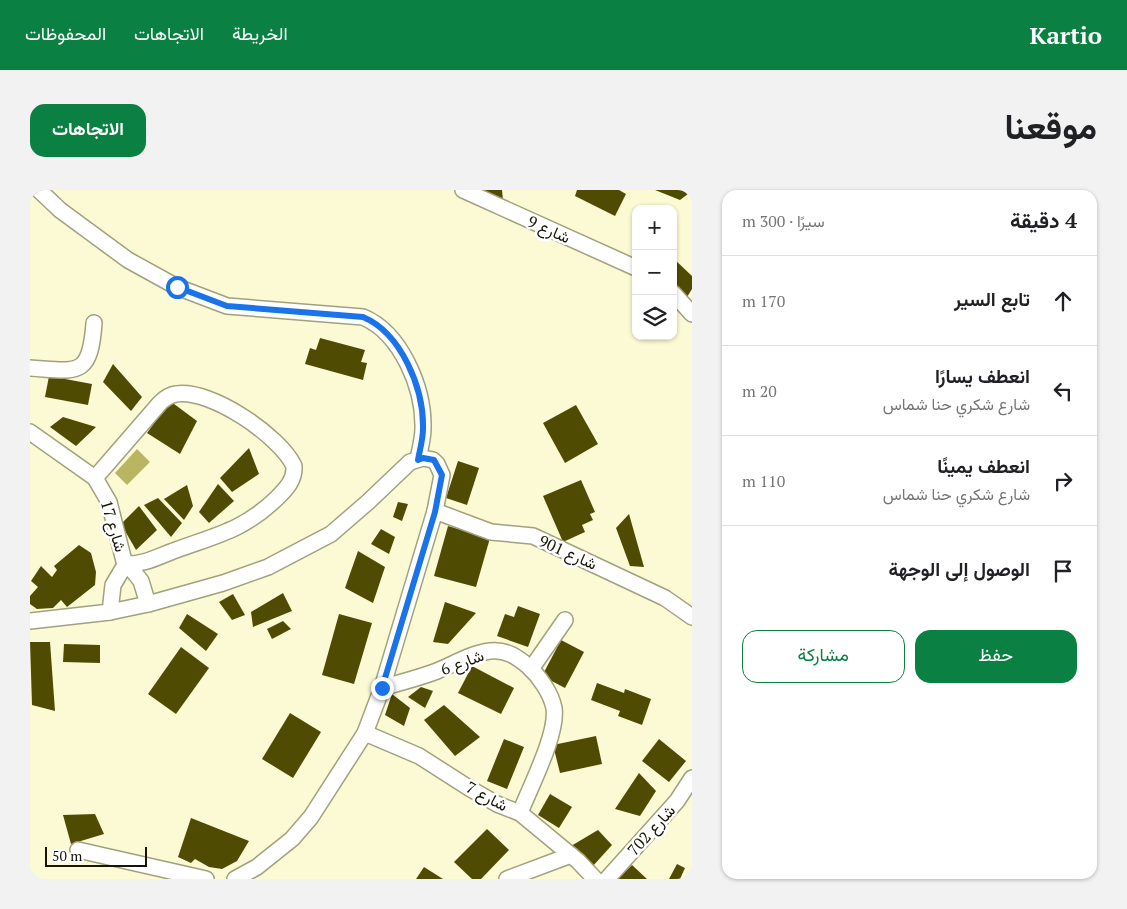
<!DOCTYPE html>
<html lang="ar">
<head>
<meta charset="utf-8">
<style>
	:root { --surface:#fff; --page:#f2f2f2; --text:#202124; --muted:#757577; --line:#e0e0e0; --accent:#0b8043 }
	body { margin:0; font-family:"PT Serif",Vazirmatn,serif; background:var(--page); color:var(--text); direction:rtl }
	.controls { position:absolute; right:15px; top:15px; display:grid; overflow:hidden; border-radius:10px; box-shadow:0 1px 4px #0004 }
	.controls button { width:45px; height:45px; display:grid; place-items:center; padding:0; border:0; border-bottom:1px solid var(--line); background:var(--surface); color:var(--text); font:25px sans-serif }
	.scale { position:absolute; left:15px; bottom:12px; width:102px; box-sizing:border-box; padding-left:5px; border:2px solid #151407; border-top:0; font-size:14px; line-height:18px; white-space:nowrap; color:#151407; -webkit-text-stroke:4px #fff; paint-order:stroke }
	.stop { position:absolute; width:15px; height:15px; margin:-11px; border:4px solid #1a73e8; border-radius:50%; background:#fff }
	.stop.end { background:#1a73e8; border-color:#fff; box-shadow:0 1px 5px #0008 }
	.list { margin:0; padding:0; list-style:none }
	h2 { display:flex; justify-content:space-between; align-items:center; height:65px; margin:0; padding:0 20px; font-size:21px }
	h2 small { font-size:16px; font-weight:400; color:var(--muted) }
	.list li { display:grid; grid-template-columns:32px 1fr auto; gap:15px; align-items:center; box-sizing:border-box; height:90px; padding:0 20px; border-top:1px solid var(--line) }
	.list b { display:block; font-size:19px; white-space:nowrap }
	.list p { margin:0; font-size:16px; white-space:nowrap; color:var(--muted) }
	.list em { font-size:16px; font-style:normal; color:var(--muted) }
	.actions { display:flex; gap:10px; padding:15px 20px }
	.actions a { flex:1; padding:11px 0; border:1px solid var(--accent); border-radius:15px; text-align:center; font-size:18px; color:var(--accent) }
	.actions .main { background:var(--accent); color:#fff }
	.icon { flex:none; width:28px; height:28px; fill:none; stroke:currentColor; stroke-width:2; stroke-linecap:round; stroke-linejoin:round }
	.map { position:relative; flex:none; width:662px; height:689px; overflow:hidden; direction:ltr; border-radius:15px }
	header { display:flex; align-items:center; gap:30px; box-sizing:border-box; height:70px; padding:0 25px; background:var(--accent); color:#fff }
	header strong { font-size:24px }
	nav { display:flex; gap:28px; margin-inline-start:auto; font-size:18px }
	.intro { display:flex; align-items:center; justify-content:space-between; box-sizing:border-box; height:120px; padding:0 30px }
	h1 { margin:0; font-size:35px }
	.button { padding:12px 22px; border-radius:15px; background:var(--accent); color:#fff; font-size:18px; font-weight:700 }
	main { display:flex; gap:30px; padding:0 30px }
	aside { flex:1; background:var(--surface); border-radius:15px; box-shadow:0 1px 4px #0004 }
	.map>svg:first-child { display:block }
	.water { fill:#bab562 }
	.building { fill:#504b03 }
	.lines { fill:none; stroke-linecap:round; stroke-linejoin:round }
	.minor-casing { stroke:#a2a17e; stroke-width:18 }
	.minor { stroke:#fff; stroke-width:15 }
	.route { stroke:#1a73e8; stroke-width:6 }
	.labels { text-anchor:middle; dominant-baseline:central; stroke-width:5; stroke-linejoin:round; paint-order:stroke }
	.street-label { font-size:16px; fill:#151407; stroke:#fff }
</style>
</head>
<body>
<header>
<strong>Kartio</strong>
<nav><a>الخريطة</a><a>الاتجاهات</a><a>المحفوظات</a></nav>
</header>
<div class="intro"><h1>موقعنا</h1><a class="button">الاتجاهات</a></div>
<main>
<aside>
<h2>4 دقيقة<small>سيرًا · 300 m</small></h2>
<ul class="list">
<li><svg class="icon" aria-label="ahead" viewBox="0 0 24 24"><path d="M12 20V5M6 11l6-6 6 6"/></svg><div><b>تابع السير</b></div><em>170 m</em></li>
<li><svg class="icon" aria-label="left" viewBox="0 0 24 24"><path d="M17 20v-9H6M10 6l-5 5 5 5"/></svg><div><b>انعطف يسارًا</b><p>شارع شكري حنا شماس</p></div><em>20 m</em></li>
<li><svg class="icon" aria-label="right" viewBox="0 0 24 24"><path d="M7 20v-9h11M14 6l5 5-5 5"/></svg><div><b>انعطف يمينًا</b><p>شارع شكري حنا شماس</p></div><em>110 m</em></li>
<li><svg class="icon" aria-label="arrive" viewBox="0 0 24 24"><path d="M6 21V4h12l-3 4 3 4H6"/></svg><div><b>الوصول إلى الوجهة</b></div></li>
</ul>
<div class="actions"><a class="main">حفظ</a><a>مشاركة</a></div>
</aside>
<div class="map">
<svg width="662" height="689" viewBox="0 0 662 689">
	<rect width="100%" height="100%" fill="#fcfad5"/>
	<path class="water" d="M107 259 120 272 97 295 85 283Z"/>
	<g class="building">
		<path d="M448 0H472L473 10Z"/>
		<path d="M547 0H589L596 4 585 26 545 6Z"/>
		<path d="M625 0H662V1L650 10Z"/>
		<path d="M643 68 662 86V99L657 107 643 94Z"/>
		<path d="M290 148 335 160 331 172 337 173 333 190 275 174 280 158 286 160Z"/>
		<path d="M83 174 112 207 101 221 73 192Z"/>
		<path d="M19 186 62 194 58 215 15 207Z"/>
		<path d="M140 211 167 231 150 264 117 243Z"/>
		<path d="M546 215 568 254 535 273 513 233Z"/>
		<path d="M33 227 66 237 46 256 20 237Z"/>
		<path d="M219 258 229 284 202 302 190 288Z"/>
		<path d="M428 271 449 278 437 315 416 308Z"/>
		<path d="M551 290 565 322 560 324 563 330 552 335 555 342 533 352 513 306Z"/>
		<path d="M188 294 204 311 179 333 169 322Z"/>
		<path d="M157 295 163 316 154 330 134 309Z"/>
		<path d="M128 308 152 333 141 347 114 315Z"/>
		<path d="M368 312 378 314 372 331 363 327Z"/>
		<path d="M109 316 127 340 106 360 91 334Z"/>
		<path d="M599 324 614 377 600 376 586 338Z"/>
		<path d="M418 336 460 348 446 397 404 386Z"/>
		<path d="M351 339 365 347 359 364 341 354Z"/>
		<path d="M49 355 61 363 66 382 65 395 37 417 31 410 23 418 7 419 0 414V406L8 397 1 391 11 376 22 387 27 380 24 376Z"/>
		<path d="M328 361 355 377 343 413 315 398Z"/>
		<path d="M253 403 262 421 223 437 221 422Z"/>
		<path d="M203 404 215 425 202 430 189 412Z"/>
		<path d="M415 412 446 423 418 454 403 452Z"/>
		<path d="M488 416 510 424 498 457 467 446 475 424 484 427Z"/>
		<path d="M157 424 188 444 176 461 149 438Z"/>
		<path d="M309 424 342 433 324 494 292 485Z"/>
		<path d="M253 431 261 439 242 449 237 439Z"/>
		<path d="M531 450 554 462 535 498 512 486Z"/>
		<path d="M0 452H20L25 521 2 515Z"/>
		<path d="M34 454 70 455V473L33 472Z"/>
		<path d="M151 457 179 478 146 524 118 504Z"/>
		<path d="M442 476 484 498 471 524 428 503Z"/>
		<path d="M567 493 594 503 595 499 621 509 612 535 588 526 590 521 561 510Z"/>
		<path d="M391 497 403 501 395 518 378 507Z"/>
		<path d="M362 504 380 518 374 536 355 525Z"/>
		<path d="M414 515 450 547 425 566 394 530Z"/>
		<path d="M260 523 291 542 263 588 232 569Z"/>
		<path d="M566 546 572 574 530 583 523 555Z"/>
		<path d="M474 549 494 557 477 599 457 591Z"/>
		<path d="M629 549 656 571 639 592 612 571Z"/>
		<path d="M609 583 626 601 610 626 585 619Z"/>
		<path d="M520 604 542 617 529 638 508 625Z"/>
		<path d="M65 624 74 644 41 654 33 625Z"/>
		<path d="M161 628 219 651 207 671 192 679 179 677 165 669 161 673 148 667Z"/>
		<path d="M457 639 479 660 451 689H442L424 672Z"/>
		<path d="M568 640 582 655 562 677 541 656Z"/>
		<path d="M647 674 655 678 650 689H639Z"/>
		<path d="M602 675 617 689H588Z"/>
		<path d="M394 677 413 689H386Z"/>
	</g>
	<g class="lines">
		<defs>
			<g id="minor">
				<path d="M9 0 30 20 98 70 147 97 197 116 333 127C371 143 394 198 393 238 393 249 390 259 388 269"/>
				<path d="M433 0 606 78"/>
				<path d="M643 103 662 124"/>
				<path d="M0 178C48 181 60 188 64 133"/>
				<path d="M0 242 65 288 79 312 95 375"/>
				<path d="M65 288 130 213C135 208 139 205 146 204 180 198 250 246 264 276 265 290 256 299 247 308 214 340 187 345 146 360 129 366 114 375 95 374"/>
				<path d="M405 321 461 342 503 346 635 408 662 427"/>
				<path d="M95 375 99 376 111 391 118 414"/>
				<path d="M80 422 83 395 95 375"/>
				<path d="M0 431 80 422 118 414 193 393 238 377 301 344 338 312 380 272 393 268 403 270 407 274 412 285 405 321 352 498 335 543 281 627 262 649 227 677 205 689"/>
				<path d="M501 479 535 430"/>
				<path d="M352 498C371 492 389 488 407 481 424 474 442 463 460 461 476 459 487 467 498 476 509 486 521 503 524 518 528 544 500 597 490 623"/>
				<path d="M335 543 389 566 439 598 467 614 490 623 548 671 565 689"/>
				<path d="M48 660 176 689"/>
				<path d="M477 689 541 665"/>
				<path d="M577 689 647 611 662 588"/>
			</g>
		</defs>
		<use href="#minor" class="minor-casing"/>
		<use href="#minor" class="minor"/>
	</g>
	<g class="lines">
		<path class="route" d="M147 97 197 116 333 127C371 143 394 198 393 239 393 249 390 259 388 270L393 268 404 270 412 285 405 322 352 498"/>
	</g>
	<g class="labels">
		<g class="street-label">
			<text transform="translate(519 39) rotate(24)">شارع 9</text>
			<text transform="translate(84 336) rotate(73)">شارع 17</text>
			<text transform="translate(538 362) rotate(24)">شارع 901</text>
			<text transform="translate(432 472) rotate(-21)">شارع 6</text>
			<text transform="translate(457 606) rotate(28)">شارع 7</text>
			<text transform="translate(621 640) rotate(-48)">شارع 702</text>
		</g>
	</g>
</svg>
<div class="controls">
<button>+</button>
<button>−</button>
<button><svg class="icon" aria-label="layers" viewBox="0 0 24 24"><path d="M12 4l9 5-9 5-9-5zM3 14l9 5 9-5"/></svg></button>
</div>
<div class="scale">50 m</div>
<div class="stop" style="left:147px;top:97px"></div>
<div class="stop end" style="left:352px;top:498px"></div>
</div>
</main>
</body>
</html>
